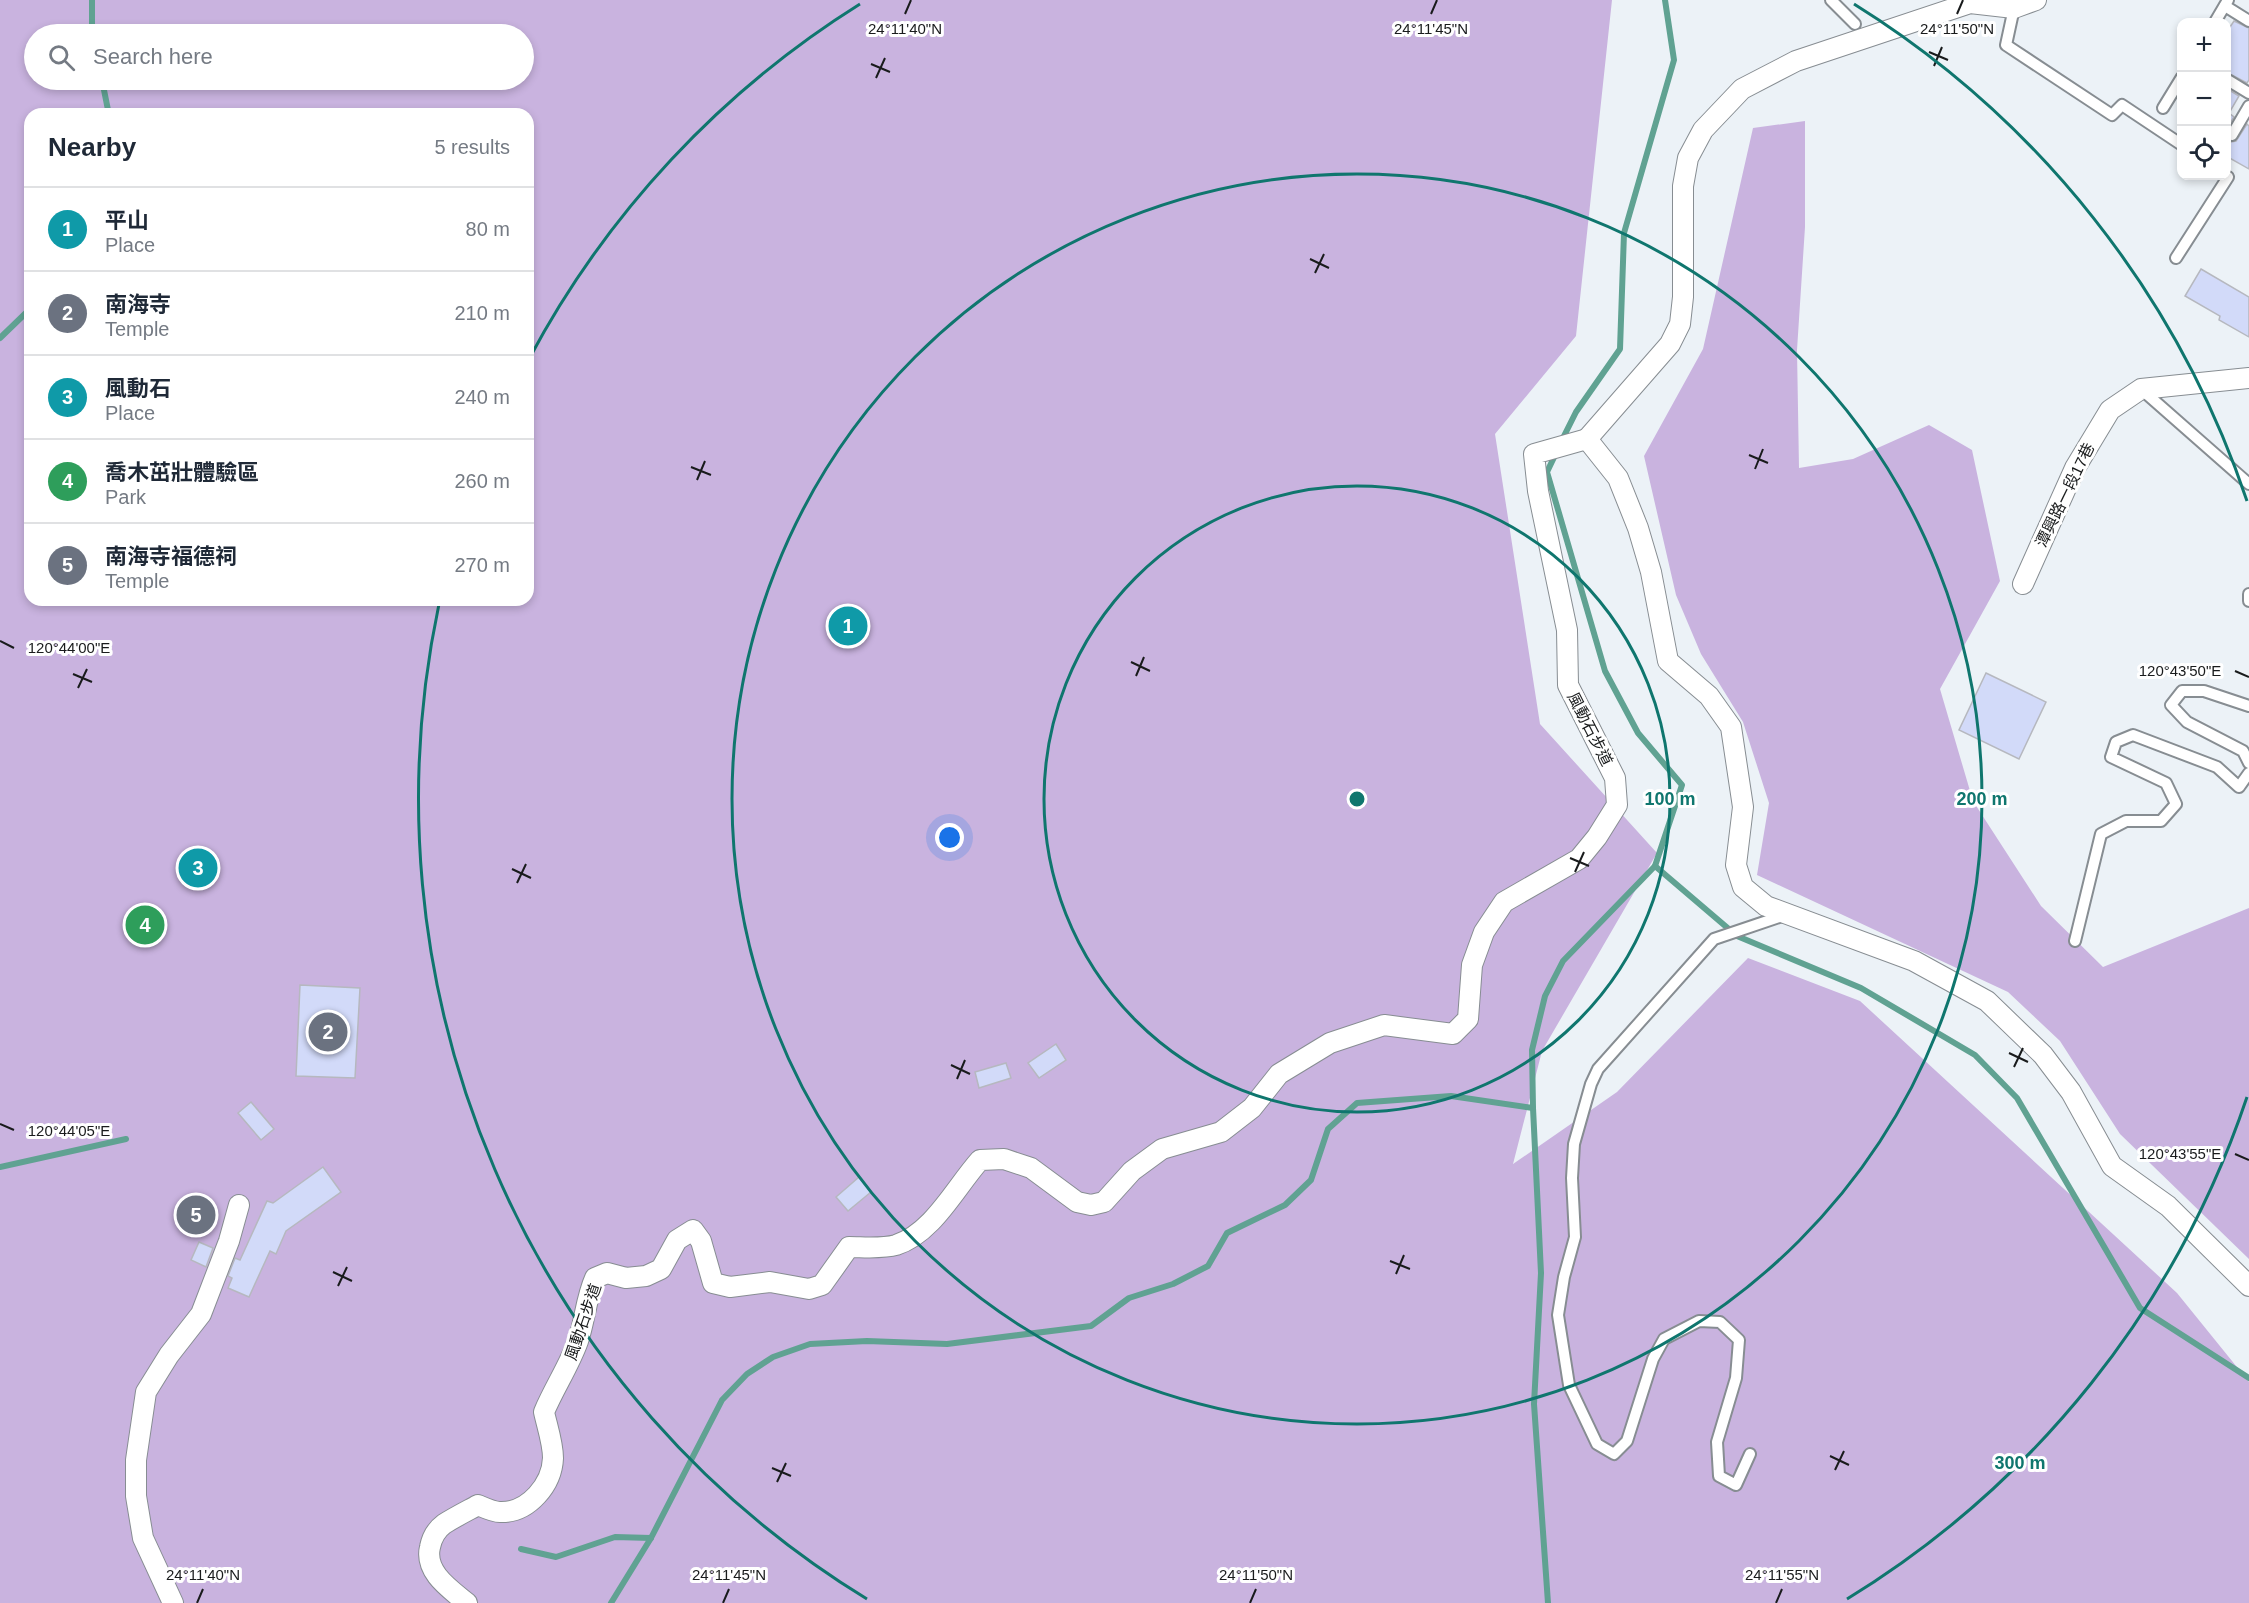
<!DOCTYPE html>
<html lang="en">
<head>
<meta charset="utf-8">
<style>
	:root { --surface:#fff; --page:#f2f2f3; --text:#1f2937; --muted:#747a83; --line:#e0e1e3; --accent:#b25012 }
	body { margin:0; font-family:Helvetica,"Noto Sans TC",sans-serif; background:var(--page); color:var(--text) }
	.controls { position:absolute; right:18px; top:18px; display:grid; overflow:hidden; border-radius:12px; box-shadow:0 3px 9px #0003 }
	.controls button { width:54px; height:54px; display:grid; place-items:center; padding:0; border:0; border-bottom:2px solid var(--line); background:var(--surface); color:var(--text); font:30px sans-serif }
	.you { position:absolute; left:950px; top:838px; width:21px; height:21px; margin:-15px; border:4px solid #fff; border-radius:50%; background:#1a73e8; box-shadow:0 0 0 9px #1a73e833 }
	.badge { display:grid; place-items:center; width:39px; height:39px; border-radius:50%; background:var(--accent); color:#fff; font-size:20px; font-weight:700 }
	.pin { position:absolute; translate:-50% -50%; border:3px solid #fff; box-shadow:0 2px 6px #0006 }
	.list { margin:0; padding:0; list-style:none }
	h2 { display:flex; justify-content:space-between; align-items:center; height:78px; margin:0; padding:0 24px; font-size:26px }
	h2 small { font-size:20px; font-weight:400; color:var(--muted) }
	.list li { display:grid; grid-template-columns:39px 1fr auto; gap:18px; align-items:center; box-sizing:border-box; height:84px; padding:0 24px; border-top:2px solid var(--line) }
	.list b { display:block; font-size:22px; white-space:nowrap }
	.list p { margin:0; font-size:20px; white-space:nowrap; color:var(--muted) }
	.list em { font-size:20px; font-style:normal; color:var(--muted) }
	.icon { flex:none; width:33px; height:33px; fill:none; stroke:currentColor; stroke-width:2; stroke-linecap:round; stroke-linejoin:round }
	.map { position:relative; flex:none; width:2249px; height:1603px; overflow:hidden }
	.search { position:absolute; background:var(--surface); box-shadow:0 3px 9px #0003; left:24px; top:24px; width:510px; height:66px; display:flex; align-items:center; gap:15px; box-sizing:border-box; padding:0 21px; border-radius:33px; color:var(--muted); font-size:22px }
	.panel { position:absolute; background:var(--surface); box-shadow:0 3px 9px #0003; left:24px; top:108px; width:510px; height:498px; border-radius:18px }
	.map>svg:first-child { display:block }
	.green { fill:#c9b3df; fill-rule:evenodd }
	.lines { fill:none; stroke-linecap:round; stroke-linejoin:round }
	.stream { stroke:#60a292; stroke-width:6 }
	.building { fill:#d2daf9; stroke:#b6b8bf; stroke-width:1.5 }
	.service-casing { stroke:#878d92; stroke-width:14 }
	.minor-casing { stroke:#878d92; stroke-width:22 }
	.service { stroke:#fff; stroke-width:10 }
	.minor { stroke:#fff; stroke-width:20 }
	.ticks { fill:none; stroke:#191b1c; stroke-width:2 }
	.ring { fill:none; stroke:#0f766e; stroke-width:3 }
	.labels { text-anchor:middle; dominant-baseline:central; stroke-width:6; stroke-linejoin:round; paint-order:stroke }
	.street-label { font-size:16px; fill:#191b1c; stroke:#fff }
	.ticks-label { font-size:15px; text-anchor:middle; fill:#191b1c; stroke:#fff; stroke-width:6; stroke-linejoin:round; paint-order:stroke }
	.centre { fill:#0f766e; stroke:#fff; stroke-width:3 }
	.ring-label { font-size:18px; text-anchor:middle; font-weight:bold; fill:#0f766e; stroke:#fff; stroke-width:6; stroke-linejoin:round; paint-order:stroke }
</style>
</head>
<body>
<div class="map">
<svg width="2249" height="1603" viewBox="0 0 2249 1603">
	<rect width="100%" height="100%" fill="#ecf2f7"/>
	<g class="green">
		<path d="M0 0H1612L1576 336 1495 434 1540 724 1657 853 1542 1051 1513 1164 1617 1092 1748 958 1860 1001 2177 1293 2249 1382V1603H0ZM34 34H524V80H34ZM30 114H528V600H30Z"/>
		<path d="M1805 121V227L1797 350 1799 468 1853 459 1929 425 1972 450 2000 581 1940 689 1973 801 2041 906 2103 967 2249 908V1259L2120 1134 2060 1041 2008 992 1757 875 1769 803 1743 722 1701 654 1676 595 1644 456 1703 349 1753 128Z"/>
	</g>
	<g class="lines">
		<g class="stream">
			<path d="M92 34V0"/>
			<path d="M102 80 108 110 106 114"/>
			<path d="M0 338 30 309"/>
			<path d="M1561 442 1576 412 1620 349 1624 233 1674 60 1665 0"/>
			<path d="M1655 866 1737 936 1861 988 1975 1055 2017 1098 2140 1308 2249 1378"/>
			<path d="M0 1167 126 1139"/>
			<path d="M521 1549 556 1557 615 1537 651 1538"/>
			<path d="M611 1603 651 1538 722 1400 747 1374 773 1357 810 1344 867 1341 947 1344 1091 1326 1129 1298 1173 1284 1208 1266 1227 1233 1285 1205 1311 1180 1328 1129 1357 1103 1451 1096 1533 1108"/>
			<path d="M1548 1603 1534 1404 1541 1273 1533 1108 1532 1050 1545 996 1563 961 1655 866 1682 785 1638 733 1605 671 1547 472 1557 451"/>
		</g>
	</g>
	<g class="building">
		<path d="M2234 21 2249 28V80L2247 83 2226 72V33Z"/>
		<path d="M2226 88 2239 96 2229 113 2234 117 2226 130Z"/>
		<path d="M2247 124 2249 126V169L2226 156V140L2231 142 2236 141Z"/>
		<path d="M2201 269 2249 297V337L2219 320 2220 316 2185 296Z"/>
		<path d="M1986 673 2046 702 2019 759 1959 730Z"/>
		<path d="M300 985 360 988 355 1078 296 1076Z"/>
		<path d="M1056 1044 1066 1060 1039 1078 1028 1063Z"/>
		<path d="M1006 1063 1011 1078 979 1088 975 1072Z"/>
		<path d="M251 1102 274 1129 261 1140 238 1113Z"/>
		<path d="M323 1167 341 1192 286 1231 276 1254 270 1251 249 1297 228 1288 232 1278 228 1276 235 1258 240 1260 267 1201 273 1203Z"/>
		<path d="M859 1177 871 1192 848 1211 836 1197Z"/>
		<path d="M199 1242 213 1248 206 1267 191 1260Z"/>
	</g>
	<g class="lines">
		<defs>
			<g id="service">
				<path d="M1831 0 1855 24"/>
				<path d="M2225 6 2249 21"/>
				<path d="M2014 8 2006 45 2112 115 2122 105 2182 145"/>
				<path d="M2215 22 2228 0"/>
				<path d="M2226 79 2249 93"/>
				<path d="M2163 108 2182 77"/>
				<path d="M2232 135 2249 106"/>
				<path d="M2176 258 2228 177 2226 176"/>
				<path d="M2141 389 2249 484"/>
				<path d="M2249 594V601"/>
				<path d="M2249 706 2204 691H2182L2171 705 2187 722 2243 751 2249 763"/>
				<path d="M2075 941 2101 834 2126 821H2161L2176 804 2166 783 2111 757 2116 742 2133 735 2217 767 2239 787 2249 773"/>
				<path d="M1750 1454 1736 1485 1719 1476 1717 1442 1736 1378 1739 1340 1720 1322 1699 1321 1664 1339 1653 1359 1627 1441 1614 1454 1597 1444 1569 1385 1558 1315 1564 1277 1575 1237 1572 1178 1574 1144 1591 1084 1598 1069 1714 939 1785 915"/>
			</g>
			<g id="minor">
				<path d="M1587 439 1618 478 1638 528 1651 572 1668 661 1709 696 1731 727 1743 807 1736 865 1743 887 1766 906 1914 961 1987 1001 2043 1055 2071 1092 2112 1166 2168 1206 2249 1286"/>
				<path d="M1587 439 1670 344 1680 324 1683 297V186L1688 158 1703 130 1742 89 1796 61 1970 3 2014 8 2036 0"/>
				<path d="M2023 584 2075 468 2110 410 2141 389 2249 378"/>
				<path d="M173 1603 143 1538 136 1496V1460L146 1392 169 1355 201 1314 229 1241 239 1205"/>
				<path d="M467 1603C450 1589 424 1572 430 1547 432 1537 436 1530 444 1524 455 1517 467 1511 478 1505 485 1508 493 1512 500 1512 529 1513 552 1484 553 1458 553 1443 547 1426 544 1412 554 1388 569 1366 578 1341 585 1320 586 1298 595 1278L607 1273 626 1278 646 1276 661 1269 677 1240 693 1230 701 1241 713 1283 730 1287 770 1282 809 1289 822 1285 849 1247C863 1247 882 1249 896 1245 933 1233 955 1188 980 1160L1004 1159 1031 1168 1077 1202 1091 1205 1104 1202 1132 1171 1162 1149 1221 1132 1252 1108 1279 1074 1330 1043 1384 1025 1453 1034 1468 1019 1472 965 1484 932 1504 902 1579 859 1597 837 1617 805 1615 778 1568 685 1567 630 1538 491 1534 454 1587 439"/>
			</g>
		</defs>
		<use href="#service" class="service-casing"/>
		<use href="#minor" class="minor-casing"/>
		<use href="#service" class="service"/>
		<use href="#minor" class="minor"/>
	</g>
	<path class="ticks" d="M905 14 911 0M1431 14 1437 0M1957 14 1963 0M1929 52 1948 60M871 64 890 72M1934 66 1942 47M876 78 885 58M1310 259 1329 268M1315 273 1324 254M1749 455 1768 463M691 467 711 475M1755 469 1763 449M697 480 705 461M0 641 14 648M1131 662 1150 671M2235 671 2249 677M73 674 92 682M1136 676 1144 657M78 688 87 669M1570 858 1589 866M512 869 531 878M1575 872 1584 852M517 883 526 864M2009 1053 2028 1062M951 1065 970 1074M2014 1067 2023 1048M957 1079 965 1060M0 1124 14 1130M2235 1154 2249 1160M1390 1261 1410 1269M333 1272 352 1281M1396 1274 1404 1255M338 1286 347 1267M1830 1456 1849 1465M772 1468 791 1476M1835 1470 1844 1451M777 1482 786 1463M197 1603 203 1589M723 1603 729 1589M1250 1603 1256 1589M1776 1603 1782 1589"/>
	<g class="ring">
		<circle cx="1357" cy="799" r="313"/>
		<circle cx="1357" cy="799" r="625"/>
		<path d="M2247 1097A938 938 0 0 1 1847 1599M867 1599A938 938 0 0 1 439 604M529 359A938 938 0 0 1 860 4M1854 4A938 938 0 0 1 2247 501"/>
	</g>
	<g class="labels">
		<g class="street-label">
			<text transform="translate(2065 495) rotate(-64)">潭興路一段17巷</text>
			<text transform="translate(1590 729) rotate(63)">風動石步道</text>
			<text transform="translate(583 1322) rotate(-71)">風動石步道</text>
		</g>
	</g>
	<g class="ticks-label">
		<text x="1957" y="34">24°11'50"N</text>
		<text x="905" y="34">24°11'40"N</text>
		<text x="1431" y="34">24°11'45"N</text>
		<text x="69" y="653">120°44'00"E</text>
		<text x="2180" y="676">120°43'50"E</text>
		<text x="69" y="1136">120°44'05"E</text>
		<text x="2180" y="1159">120°43'55"E</text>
		<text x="203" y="1580">24°11'40"N</text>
		<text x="729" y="1580">24°11'45"N</text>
		<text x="1256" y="1580">24°11'50"N</text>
		<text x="1782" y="1580">24°11'55"N</text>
	</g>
	<circle cx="1357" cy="799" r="9" class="centre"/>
	<g class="ring-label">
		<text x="1670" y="805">100 m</text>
		<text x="1982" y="805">200 m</text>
		<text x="2020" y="1469">300 m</text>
	</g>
</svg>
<div class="controls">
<button>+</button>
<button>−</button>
<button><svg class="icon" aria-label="locate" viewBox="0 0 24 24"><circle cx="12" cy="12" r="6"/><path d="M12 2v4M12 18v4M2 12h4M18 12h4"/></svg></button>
</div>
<div class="you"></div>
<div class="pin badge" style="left:848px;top:626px;background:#0f9aa8">1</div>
<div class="pin badge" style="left:328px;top:1032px;background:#6b7280">2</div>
<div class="pin badge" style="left:198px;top:868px;background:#0f9aa8">3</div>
<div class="pin badge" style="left:145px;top:925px;background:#2e9e5b">4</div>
<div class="pin badge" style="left:196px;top:1215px;background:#6b7280">5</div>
<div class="search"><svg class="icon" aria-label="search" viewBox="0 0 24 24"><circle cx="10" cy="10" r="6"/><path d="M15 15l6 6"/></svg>Search here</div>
<section class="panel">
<h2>Nearby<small>5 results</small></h2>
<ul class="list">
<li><span class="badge" style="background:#0f9aa8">1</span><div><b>平山</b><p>Place</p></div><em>80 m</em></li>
<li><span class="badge" style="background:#6b7280">2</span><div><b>南海寺</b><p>Temple</p></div><em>210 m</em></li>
<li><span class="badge" style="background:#0f9aa8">3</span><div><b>風動石</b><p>Place</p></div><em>240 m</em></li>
<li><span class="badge" style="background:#2e9e5b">4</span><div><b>喬木茁壯體驗區</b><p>Park</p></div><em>260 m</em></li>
<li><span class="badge" style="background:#6b7280">5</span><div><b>南海寺福德祠</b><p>Temple</p></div><em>270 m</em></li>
</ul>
</section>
</div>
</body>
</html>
